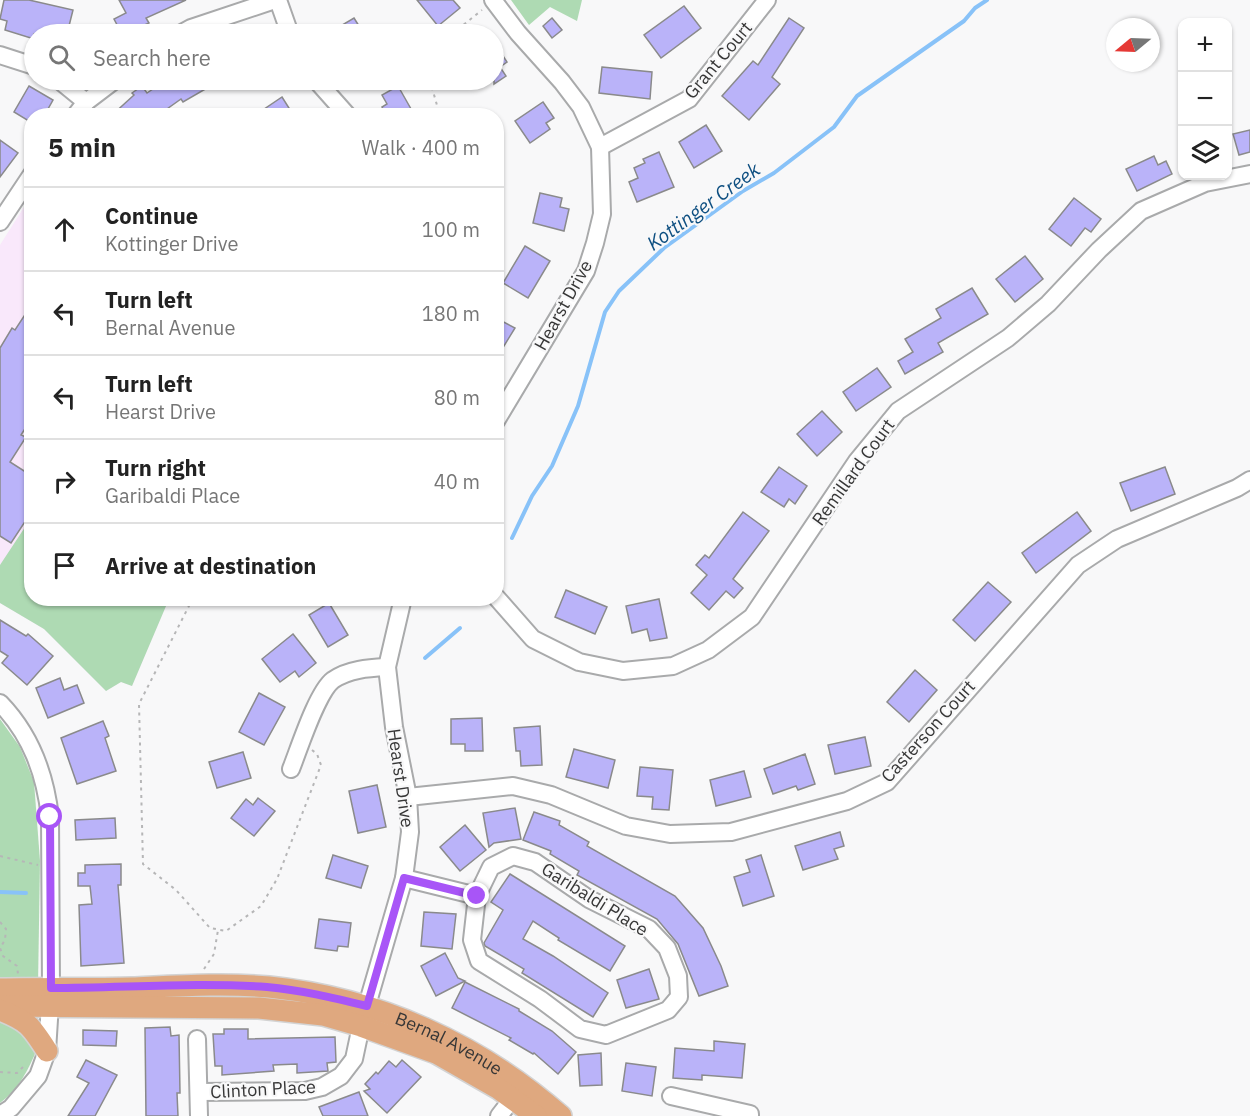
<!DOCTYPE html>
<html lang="en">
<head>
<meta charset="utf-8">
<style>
	:root { --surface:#fff; --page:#f6f6f6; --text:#222; --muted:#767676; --line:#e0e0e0 }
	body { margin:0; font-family:"IBM Plex Sans",sans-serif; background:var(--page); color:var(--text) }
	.controls { position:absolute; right:18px; top:18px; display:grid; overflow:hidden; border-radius:12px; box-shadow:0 2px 4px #0004 }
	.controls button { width:54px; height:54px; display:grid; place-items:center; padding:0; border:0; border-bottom:2px solid var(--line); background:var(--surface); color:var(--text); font:30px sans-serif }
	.compass { position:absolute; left:1106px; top:18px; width:54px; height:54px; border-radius:50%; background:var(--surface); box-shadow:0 2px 4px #0004; rotate:251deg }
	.stop { position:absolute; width:18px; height:18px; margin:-14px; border:4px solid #a855f7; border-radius:50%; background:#fff }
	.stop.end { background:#a855f7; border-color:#fff; box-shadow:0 2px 6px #0008 }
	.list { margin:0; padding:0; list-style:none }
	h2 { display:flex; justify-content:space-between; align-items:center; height:78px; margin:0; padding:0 24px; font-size:26px }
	h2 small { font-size:20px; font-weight:400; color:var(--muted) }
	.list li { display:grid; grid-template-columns:39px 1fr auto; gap:18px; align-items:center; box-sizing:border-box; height:84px; padding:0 24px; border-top:2px solid var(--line) }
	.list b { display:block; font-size:22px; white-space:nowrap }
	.list p { margin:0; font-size:20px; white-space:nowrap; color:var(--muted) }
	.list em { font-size:20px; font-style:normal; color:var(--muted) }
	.icon { flex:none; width:33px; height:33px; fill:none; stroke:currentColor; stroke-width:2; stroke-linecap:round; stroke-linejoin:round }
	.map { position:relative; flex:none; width:1250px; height:1116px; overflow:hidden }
	.search { position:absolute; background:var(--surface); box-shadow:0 2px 4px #0004; left:24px; top:24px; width:480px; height:66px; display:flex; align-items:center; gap:15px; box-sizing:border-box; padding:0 21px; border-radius:33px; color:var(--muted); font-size:22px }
	.panel { position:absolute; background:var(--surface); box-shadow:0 2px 4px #0004; left:24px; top:108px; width:480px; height:498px; border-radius:24px }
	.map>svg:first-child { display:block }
	.education { fill:#f9e8fb }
	.green { fill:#aedab3 }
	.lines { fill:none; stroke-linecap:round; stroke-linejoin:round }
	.stream { stroke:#88c2f8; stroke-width:4 }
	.building { fill:#bab3f9; stroke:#8a8a8b; stroke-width:1.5 }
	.minor-casing { stroke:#a9aaab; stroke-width:20 }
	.major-casing { stroke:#d3d3d3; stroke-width:24 }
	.path { stroke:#b6b6b7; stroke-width:2; stroke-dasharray:3 4.5; stroke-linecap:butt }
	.minor { stroke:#fff; stroke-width:16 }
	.major { stroke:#dfa87f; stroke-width:21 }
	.route { stroke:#a855f7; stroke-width:8 }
	.labels { text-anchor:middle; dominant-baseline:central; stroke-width:4.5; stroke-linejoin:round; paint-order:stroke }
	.street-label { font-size:18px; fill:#373737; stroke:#f8f8f9 }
	.water-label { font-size:20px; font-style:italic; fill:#0e4f81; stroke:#f8f8f9 }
</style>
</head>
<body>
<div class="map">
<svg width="1250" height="1116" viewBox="0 0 1250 1116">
	<rect width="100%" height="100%" fill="#f8f8f9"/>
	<path class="education" d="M26 204H31L32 598 169 599 132 686 121 682 106 691 44 629 0 603V245Z"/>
	<g class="green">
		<path d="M511 0H582L577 21 550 7 529 25Z"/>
		<path d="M31 518 32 598 169 599 132 686 121 682 106 691 44 629 0 603V565Z"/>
		<path d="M0 719 20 747 34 782 40 861 37 1049C29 1069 18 1090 0 1103Z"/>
	</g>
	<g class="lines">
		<g class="stream">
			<path d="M512 538 532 496 552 466 578 406 605 312 619 291 664 248 743 191 774 173 834 127 857 96 964 21 975 8 987 0"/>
			<path d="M425 658 460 628"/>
			<path d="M0 892 26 893"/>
		</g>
	</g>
	<g class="building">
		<path d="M4 0H29L73 10 67 34H34V39L5 30 7 21 0 19Z"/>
		<path d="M119 0H186L146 18 149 23 125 34H122L114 19 126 13Z"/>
		<path d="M417 0H453L460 8 438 26Z"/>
		<path d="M684 6 701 28 661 58 644 35Z"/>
		<path d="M354 18 364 34H327Z"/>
		<path d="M552 18 562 30 552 38 543 26Z"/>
		<path d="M789 18 804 28 772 77 780 84 749 120 722 96 753 61 758 65Z"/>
		<path d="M494 42 507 62 500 67 506 76 494 84Z"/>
		<path d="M602 67 652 72 650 99 599 93Z"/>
		<path d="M166 80H221L183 102 181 99 157 116H111L134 95 132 93 142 86 147 93Z"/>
		<path d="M29 86 53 100 44 116H32V123L14 112Z"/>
		<path d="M398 86 415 116H387L382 107 387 104 382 95Z"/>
		<path d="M282 97 294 116H254Z"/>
		<path d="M543 102 554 118 546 123 550 129 530 143 515 121Z"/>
		<path d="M706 125 722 151 694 168 679 142Z"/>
		<path d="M1250 130V152L1239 155 1233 134Z"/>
		<path d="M0 140 18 153 0 177Z"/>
		<path d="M659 152 674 187 637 202 629 182 638 178 634 168 645 163 643 159Z"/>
		<path d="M1154 156 1158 165 1166 161 1172 174 1137 191 1126 169Z"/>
		<path d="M540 193 562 198 560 207 569 209 564 231 533 223Z"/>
		<path d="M1074 198 1101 219 1091 232 1085 228 1071 246 1049 229Z"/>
		<path d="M525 246 550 261 528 298 503 283Z"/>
		<path d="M1025 256 1043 279 1015 302 996 279Z"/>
		<path d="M972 288 988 314 938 343 943 352 905 374 898 361 913 352 905 339 941 318 936 309Z"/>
		<path d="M32 304V418L21 435 26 437 10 462 32 476V511L11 543 0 536V348L12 328 15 330Z"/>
		<path d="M496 318 515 328 496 359Z"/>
		<path d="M877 368 891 387 856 411 843 392Z"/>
		<path d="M822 411 842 432 817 456 797 434Z"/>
		<path d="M779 467 807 486 795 504 789 499 784 507 761 492Z"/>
		<path d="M1165 467 1175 494 1131 511 1120 483Z"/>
		<path d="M743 512 769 531 733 579 743 588 734 598 726 591 709 610 691 593 707 575 696 565 705 555 709 558Z"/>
		<path d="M1077 512 1091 531 1036 573 1022 553Z"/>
		<path d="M988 582 1011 602 975 641 953 620Z"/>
		<path d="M566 590 607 607 595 634 555 617Z"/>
		<path d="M659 599 667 638 650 641 647 629 632 633 626 606Z"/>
		<path d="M329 603 348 635 328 647 309 615Z"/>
		<path d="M0 620 26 636 28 634 53 656 27 685 2 663 8 656 0 651Z"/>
		<path d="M293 634 316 663 299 677 295 671 280 682 262 659Z"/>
		<path d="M915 670 937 690 909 722 887 702Z"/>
		<path d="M60 678 64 690 77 685 84 703 48 718 36 688Z"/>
		<path d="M259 693 285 707 264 745 239 732Z"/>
		<path d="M482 718 483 751H465V744H451V719Z"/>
		<path d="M103 721 109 736 105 738 116 771 77 784 61 738Z"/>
		<path d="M540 726 542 765 521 766 520 751H516L514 728Z"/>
		<path d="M865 737 871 766 835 774 828 745Z"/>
		<path d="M574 749 615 760 608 788 566 777Z"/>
		<path d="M243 752 251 778 217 788 209 762Z"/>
		<path d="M805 754 815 784 798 790 796 786 773 794 764 769Z"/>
		<path d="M640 767 673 770 669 810 652 809 653 797 637 796Z"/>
		<path d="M744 771 751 797 716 806 710 780Z"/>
		<path d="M377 785 386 827 358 833 349 791Z"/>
		<path d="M258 798 275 811 254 836 231 818 246 799 253 805Z"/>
		<path d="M515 808 521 839 494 843 489 847 483 813Z"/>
		<path d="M534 812 560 821 559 825 589 842 587 846 675 896 703 928 721 966 728 986 699 996 678 944 657 919 577 875 579 871 550 854 551 851 523 840Z"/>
		<path d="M115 818 116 838 76 840 75 820Z"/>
		<path d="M465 825 486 850 460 871 440 847Z"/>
		<path d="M840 832 844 846 834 849 838 859 803 870 795 846Z"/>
		<path d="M333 855 368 866 361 888 326 878Z"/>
		<path d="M761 855 774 896 743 906 734 877 750 872 746 860Z"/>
		<path d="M121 864V885H118L124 963 81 966 79 905 92 904 90 886H78V873H85V865Z"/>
		<path d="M510 874 625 946 610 971 558 940 559 938 533 921 523 939 553 956 608 993 593 1017 522 973 524 969 485 946 484 943 503 910 491 902Z"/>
		<path d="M424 912 456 914 452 949 421 946Z"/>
		<path d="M319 919 351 923 348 947 338 946 337 951 315 948Z"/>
		<path d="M445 953 458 978 465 981 436 996 421 966Z"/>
		<path d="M649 969 659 999 626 1008 617 980Z"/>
		<path d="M465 982 519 1009V1011L552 1031 576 1052 558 1074 534 1053 533 1054 509 1040 511 1038 452 1008Z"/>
		<path d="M170 1027 171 1036 179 1035 180 1093H177L178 1116H146L145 1028Z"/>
		<path d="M224 1029H248V1039L335 1037 336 1062 327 1063 328 1071 297 1073V1064L273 1065 274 1071 222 1075V1066H215L213 1034H224Z"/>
		<path d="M83 1030 117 1031 116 1046 83 1045Z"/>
		<path d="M714 1041 745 1044 742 1078 702 1075V1080L673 1078 675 1048 714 1051Z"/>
		<path d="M601 1053 602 1085 580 1086 578 1055Z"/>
		<path d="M86 1060 117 1075 95 1116H68L89 1083 77 1077Z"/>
		<path d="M402 1060 421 1077 387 1113 364 1091 370 1089 365 1084 376 1072 378 1074 389 1061 396 1067Z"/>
		<path d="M626 1063 656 1067 652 1096 622 1091Z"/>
		<path d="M359 1092 368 1116H323L319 1107Z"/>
	</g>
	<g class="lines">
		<defs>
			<g id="minor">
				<path d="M278 0 290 34"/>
				<path d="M493 0 518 33 562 82 581 107 600 147 602 214 595 243 586 271 496 421"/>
				<path d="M180 34 191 28 275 0"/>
				<path d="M0 55 34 66"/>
				<path d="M59 80 86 102"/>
				<path d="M316 80 348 116"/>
				<path d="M75 116 86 102 115 80"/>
				<path d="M600 147 689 99 767 0"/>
				<path d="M0 222 32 174"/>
				<path d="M496 597 533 639 579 662 623 671 673 666 708 650 752 617 857 461 898 411 1008 338 1048 304 1099 250 1141 211 1205 183 1250 174"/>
				<path d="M0 703C31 735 45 773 50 817L51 988 47 1051 38 1076 11 1108 0 1115"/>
				<path d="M291 769C299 749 317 692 333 680 349 669 369 668 387 667"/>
				<path d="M408 797 513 786 551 795 626 826 670 834 731 832 847 801 887 782 1078 565 1117 539 1237 488 1250 480"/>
				<path d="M513 856 535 862 589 899 649 929 667 948 678 976 679 997 668 1010 606 1035 580 1029 540 999 479 961 472 940 477 896 491 867Z"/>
				<path d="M404 878 477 896"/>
				<path d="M197 1039 199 1116"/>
				<path d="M199 1092 305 1091 322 1087 341 1076 354 1059 361 1026 404 878 410 832 408 797 394 727 387 667 403 598"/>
				<path d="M671 1096 750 1114V1116"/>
				<path d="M499 1116 519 1090"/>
			</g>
			<g id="major">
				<path id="s1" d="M0 989C44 988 88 989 132 988 178 986 224 983 269 987 378 998 479 1044 561 1116"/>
				<path d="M0 1006 259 1008 323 1015 361 1026 436 1053 499 1089 536 1116"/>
				<path d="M0 1010C28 1021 31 1026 47 1051"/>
			</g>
		</defs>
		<use href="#minor" class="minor-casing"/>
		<use href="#major" class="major-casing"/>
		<g class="path">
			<path d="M452 34 482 10"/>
			<path d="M432 80 431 84 440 116"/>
			<path d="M193 598 139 704 143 864 176 890 210 928 226 931 261 906 277 879 321 765 317 754 312 750"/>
			<path d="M0 856 38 865"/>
			<path d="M0 922 6 929 5 940 0 948 3 956 17 966 18 974"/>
			<path d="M204 969 214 954 218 930"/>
			<path d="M0 1072 17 1073 26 1064"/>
		</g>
		<use href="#minor" class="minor"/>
		<use href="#major" class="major"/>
	</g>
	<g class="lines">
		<path class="route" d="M50 817 51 988C123 988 195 982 267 987 301 990 334 998 367 1006L404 878 477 896"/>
	</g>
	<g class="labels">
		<g class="street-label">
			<text transform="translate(718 60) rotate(-50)">Grant Court</text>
			<text transform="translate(563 305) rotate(-61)">Hearst Drive</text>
			<text transform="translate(853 472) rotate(-54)">Remillard Court</text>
			<text transform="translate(928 731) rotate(-48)">Casterson Court</text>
			<text transform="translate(401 778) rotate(82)">Hearst Drive</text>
			<text transform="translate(595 899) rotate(32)">Garibaldi Place</text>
			<text stroke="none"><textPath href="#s1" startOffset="459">Bernal Avenue</textPath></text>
			<text transform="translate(263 1089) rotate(-3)">Clinton Place</text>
		</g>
		<g class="water-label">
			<text transform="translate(703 206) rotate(-36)">Kottinger Creek</text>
		</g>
	</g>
</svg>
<div class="controls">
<button>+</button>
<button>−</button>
<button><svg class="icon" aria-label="layers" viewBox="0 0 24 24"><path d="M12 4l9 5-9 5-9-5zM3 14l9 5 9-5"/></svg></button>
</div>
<svg class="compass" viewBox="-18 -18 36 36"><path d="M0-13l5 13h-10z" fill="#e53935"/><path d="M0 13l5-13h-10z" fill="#767676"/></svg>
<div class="stop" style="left:50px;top:817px"></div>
<div class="stop end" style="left:477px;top:896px"></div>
<div class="search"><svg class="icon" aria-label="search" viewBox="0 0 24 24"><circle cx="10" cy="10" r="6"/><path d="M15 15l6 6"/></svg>Search here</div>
<section class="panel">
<h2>5 min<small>Walk · 400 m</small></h2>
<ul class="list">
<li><svg class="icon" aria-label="ahead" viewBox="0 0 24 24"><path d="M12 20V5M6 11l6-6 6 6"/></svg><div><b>Continue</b><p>Kottinger Drive</p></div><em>100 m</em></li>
<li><svg class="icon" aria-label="left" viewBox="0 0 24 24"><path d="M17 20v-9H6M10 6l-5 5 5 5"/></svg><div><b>Turn left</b><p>Bernal Avenue</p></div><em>180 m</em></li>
<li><svg class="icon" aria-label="left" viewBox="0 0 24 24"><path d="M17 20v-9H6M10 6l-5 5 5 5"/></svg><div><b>Turn left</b><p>Hearst Drive</p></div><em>80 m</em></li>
<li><svg class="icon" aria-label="right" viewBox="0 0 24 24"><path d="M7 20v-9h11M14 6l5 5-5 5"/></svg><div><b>Turn right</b><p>Garibaldi Place</p></div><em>40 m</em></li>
<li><svg class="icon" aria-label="arrive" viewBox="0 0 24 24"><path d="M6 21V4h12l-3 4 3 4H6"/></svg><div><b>Arrive at destination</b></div></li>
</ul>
</section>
</div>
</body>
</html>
